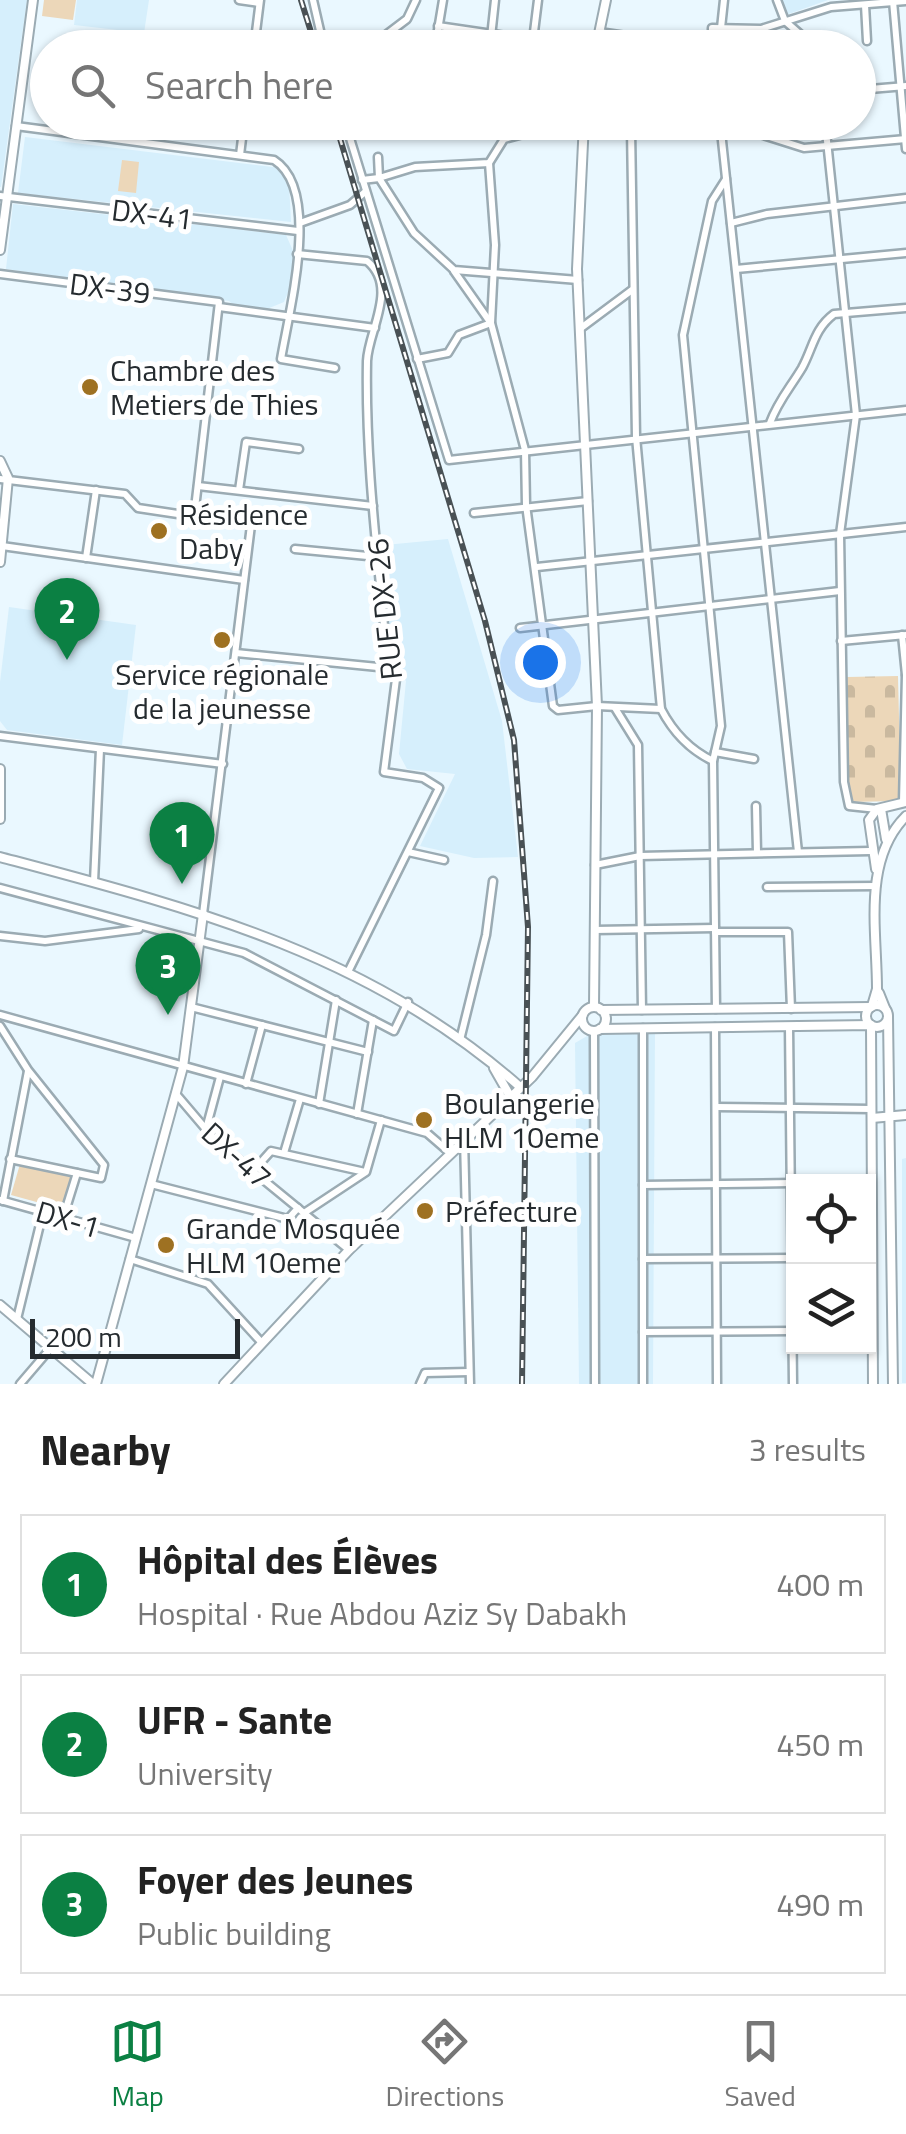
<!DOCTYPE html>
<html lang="en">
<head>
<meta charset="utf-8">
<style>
	:root { --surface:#fff; --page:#f2f2f2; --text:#222; --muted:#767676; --line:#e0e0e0; --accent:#0b8043 }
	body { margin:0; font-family:"Titillium Web",sans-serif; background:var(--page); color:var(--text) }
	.controls { position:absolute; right:30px; bottom:30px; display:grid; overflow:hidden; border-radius:0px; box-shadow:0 2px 8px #0004 }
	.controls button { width:90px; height:90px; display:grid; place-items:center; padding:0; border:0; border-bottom:2px solid var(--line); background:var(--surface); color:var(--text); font:50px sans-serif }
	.scale { position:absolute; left:30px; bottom:25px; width:210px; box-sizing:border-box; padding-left:10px; border:5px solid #252b2f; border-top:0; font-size:28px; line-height:35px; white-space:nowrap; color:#252b2f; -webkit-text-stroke:8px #fff; paint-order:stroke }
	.you { position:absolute; left:540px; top:662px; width:35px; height:35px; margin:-25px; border:8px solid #fff; border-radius:50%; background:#1a73e8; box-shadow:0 0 0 15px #1a73e833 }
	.badge { display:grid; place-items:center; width:65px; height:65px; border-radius:50%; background:var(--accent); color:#fff; font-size:32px; font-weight:700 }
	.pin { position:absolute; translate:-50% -82px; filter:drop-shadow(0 2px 5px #0008) }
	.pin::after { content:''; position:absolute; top:52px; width:35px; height:30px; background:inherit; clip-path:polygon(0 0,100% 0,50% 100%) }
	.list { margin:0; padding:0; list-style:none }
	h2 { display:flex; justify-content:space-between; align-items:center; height:130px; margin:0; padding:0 40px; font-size:42px }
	h2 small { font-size:32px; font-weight:400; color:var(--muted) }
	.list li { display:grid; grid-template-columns:65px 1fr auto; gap:30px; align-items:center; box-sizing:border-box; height:140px; margin:0 20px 20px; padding:0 20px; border:2px solid var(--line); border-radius:0px }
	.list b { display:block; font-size:38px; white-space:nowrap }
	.list p { margin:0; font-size:32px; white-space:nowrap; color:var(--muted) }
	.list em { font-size:32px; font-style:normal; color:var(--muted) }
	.icon { flex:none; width:55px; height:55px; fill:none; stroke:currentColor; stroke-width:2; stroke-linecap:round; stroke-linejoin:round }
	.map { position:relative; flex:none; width:906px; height:1384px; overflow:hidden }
	.search { position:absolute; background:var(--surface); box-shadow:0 2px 8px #0004; left:30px; right:30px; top:30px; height:110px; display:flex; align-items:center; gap:25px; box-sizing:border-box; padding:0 35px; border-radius:55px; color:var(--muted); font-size:38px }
	.sheet { height:610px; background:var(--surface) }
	nav { display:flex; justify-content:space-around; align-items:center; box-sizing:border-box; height:140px; border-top:2px solid var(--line); background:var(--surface); font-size:28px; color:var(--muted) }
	nav a { display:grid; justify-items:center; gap:5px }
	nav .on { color:var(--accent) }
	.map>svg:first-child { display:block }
	.built { fill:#d6effc }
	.cemetery { fill:url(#cemetery-stones) }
	.garden { fill:#ecd7b9 }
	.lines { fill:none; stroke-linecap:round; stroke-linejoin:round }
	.minor-casing { stroke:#9babb3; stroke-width:11 }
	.tertiary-casing { stroke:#9babb3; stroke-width:12 }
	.secondary-casing { stroke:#9babb3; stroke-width:12 }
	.minor { stroke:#fff; stroke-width:6 }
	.tertiary { stroke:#fff; stroke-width:8 }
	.secondary { stroke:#fff; stroke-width:8 }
	.rail-casing { stroke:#495155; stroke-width:6 }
	.rail { stroke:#fff; stroke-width:2.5; stroke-dasharray:8; stroke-linecap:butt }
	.poi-dot { fill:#9e7122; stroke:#fff; stroke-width:4 }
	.labels { text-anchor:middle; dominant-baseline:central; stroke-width:10; stroke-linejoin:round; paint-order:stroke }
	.street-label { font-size:30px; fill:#252b2f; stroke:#fff }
	.poi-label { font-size:30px; fill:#252b2f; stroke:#fff; text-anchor:start }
</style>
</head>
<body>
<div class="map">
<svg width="906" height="1384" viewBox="0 0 906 1384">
	<defs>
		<pattern id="cemetery-stones" width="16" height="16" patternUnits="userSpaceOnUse" patternTransform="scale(2.5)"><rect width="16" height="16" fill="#ecd7b9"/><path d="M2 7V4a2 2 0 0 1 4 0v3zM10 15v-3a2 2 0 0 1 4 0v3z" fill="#cab99f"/></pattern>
	</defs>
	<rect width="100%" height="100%" fill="#eaf8ff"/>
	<g class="built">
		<path d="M0 0H27L1 187H0Z"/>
		<path d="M77 0H149L144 33 74 25Z"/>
		<path d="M780 0H828L786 15Z"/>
		<path d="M25 137 281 168 289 183 291 222 18 193Z"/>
		<path d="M13 204 286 235 294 253 290 288 284 302 262 311 235 307 229 301 6 269Z"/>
		<path d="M448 539 502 721 518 857 474 858 420 846 455 774 407 769 399 754 406 681 391 660 385 545Z"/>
		<path d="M9 607 136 625 122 745 7 730 0 721V682Z"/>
		<path d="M655 1033 653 1384H579L575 1043 589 1035Z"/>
		<path d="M906 1158V1383H902V1159Z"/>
	</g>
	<path class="cemetery" d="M898 676 901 801 849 802 847 677Z"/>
	<g class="garden">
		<path d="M44 0H76L73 20 42 16Z"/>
		<path d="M122 160 139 162 136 193 118 191Z"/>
		<path d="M20 1164 72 1177 62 1209 11 1195Z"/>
	</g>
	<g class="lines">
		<defs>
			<g id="minor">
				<path d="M239 0 259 3"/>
				<path d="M313 0 324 48"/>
				<path d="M777 0 785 21 816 48"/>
				<path d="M893 1 906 149"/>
				<path d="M865 5 867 41"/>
				<path d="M438 26 533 40"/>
				<path d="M721 28 724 0"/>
				<path d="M599 32 707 48"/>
				<path d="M491 37 495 0"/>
				<path d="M323 42 382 44"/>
				<path d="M254 45 270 48"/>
				<path d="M254 48 260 0"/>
				<path d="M382 48V38L407 19 416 0"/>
				<path d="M435 48 443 0"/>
				<path d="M532 48 538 0"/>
				<path d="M712 48V28L761 29 831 7 906 1"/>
				<path d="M858 90 906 86"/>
				<path d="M345 122 449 460 906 410"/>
				<path d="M720 122 798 852"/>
				<path d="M722 122 804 148 906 139"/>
				<path d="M825 122 856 415 840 534 844 782 849 806 877 809"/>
				<path d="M16 126 274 160C322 190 289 311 281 359L335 368"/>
				<path d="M584 129H663L688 122"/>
				<path d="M631 129 636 437 661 709C673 732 690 750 713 761"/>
				<path d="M240 155 244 122"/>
				<path d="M378 157 379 178 415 167 489 163 504 139 568 122"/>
				<path d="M489 163 495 245 491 323 525 450 526 505 553 706 558 710 597 706 661 709"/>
				<path d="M362 180 379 178 414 233 454 270 578 280"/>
				<path d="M0 196 298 231"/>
				<path d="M300 223 350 205 365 192"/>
				<path d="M731 223 767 214 906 198"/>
				<path d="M297 254 367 261C399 287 368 331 367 361 365 464 379 566 388 668L396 679 384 772 423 778 439 788 349 970"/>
				<path d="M736 269 906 253"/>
				<path d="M454 271 490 322"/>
				<path d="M0 274 219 302 194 517"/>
				<path d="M219 307 375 328"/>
				<path d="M581 328 632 290"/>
				<path d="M417 359 448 353 459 335 491 323"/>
				<path d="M770 423C778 401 790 388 802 368 813 348 814 329 834 314L906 308"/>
				<path d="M0 479 125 494 138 508 251 525 203 914"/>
				<path d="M198 486 373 506"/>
				<path d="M239 490 246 442 299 449"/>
				<path d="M474 513 588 501"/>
				<path d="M2 546 244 580"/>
				<path d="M295 549 378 557"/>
				<path d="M86 558 96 490"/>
				<path d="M537 567 906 527"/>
				<path d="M520 628 840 591"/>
				<path d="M902 635 906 675"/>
				<path d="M841 641 906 635"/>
				<path d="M236 653 388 668"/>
				<path d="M615 708 638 745 642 1010"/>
				<path d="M0 736 223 764"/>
				<path d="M715 752 754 759"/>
				<path d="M903 802 906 675"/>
				<path d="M756 806 757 853"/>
				<path d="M408 852 444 860"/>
				<path d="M595 865 640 856 870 851"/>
				<path d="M94 882 100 749"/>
				<path d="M767 887 876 886"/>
				<path d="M0 888 244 953 394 1031 408 1002"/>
				<path d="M595 930 715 928"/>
				<path d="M715 932H788L791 1009"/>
				<path d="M0 936 45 941 139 929"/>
				<path d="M191 1007 368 1052"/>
				<path d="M716 1009 713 761 721 726 683 335 712 201 726 179"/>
				<path d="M0 1015 427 1133 449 1152"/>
				<path d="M0 1026 28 1070 104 1165 101 1178 10 1159"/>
				<path d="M715 1027 717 1384"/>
				<path d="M789 1027 793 1384"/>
				<path d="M643 1028V1384"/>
				<path d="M594 1031 595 1384"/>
				<path d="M460 1040 486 935 493 881"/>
				<path d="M246 1084 262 1025"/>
				<path d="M176 1094 216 1141 349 1250"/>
				<path d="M319 1104 336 1000"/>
				<path d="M716 1107 871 1109"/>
				<path d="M357 1114 373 1020"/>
				<path d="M206 1129 220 1077"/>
				<path d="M464 1138 470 1384"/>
				<path d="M284 1153 300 1099"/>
				<path d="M253 1171 271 1151 365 1172"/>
				<path d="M151 1184 288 1219 298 1208"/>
				<path d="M643 1185 792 1183"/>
				<path d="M0 1200 136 1238"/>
				<path d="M3 1201 28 1071"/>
				<path d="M304 1213 366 1172 381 1120"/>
				<path d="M63 1218 77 1173"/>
				<path d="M130 1259 208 1284 262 1343"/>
				<path d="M643 1259 792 1258"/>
				<path d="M17 1319 43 1212"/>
				<path d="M643 1332 792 1331"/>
				<path d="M20 1384 50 1349"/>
				<path d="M420 1384 425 1373 469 1372"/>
			</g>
			<g id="tertiary">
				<path d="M596 48 606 0"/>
				<path d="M584 122 577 269 597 706 594 1007"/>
				<path d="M0 250 33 0"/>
				<path d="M0 461 8 478 0 562"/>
				<path d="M0 769V819"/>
				<path d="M881 809 886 839"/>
				<path d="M876 869 869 820 877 809 906 802"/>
				<path d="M879 993 885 1008"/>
				<path d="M872 1006 877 989C877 931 862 860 906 816"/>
				<path d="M0 1305 93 1384"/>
				<path d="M96 1384 183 1067 203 914"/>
			</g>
			<g id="secondary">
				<path d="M0 857C191 908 369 953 520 1087"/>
				<circle cx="877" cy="1016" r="11"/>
				<circle cx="594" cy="1019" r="12"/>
				<path d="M601 1010 871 1007"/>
				<path d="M888 1017 893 1384"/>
				<path d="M600 1029 871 1025 873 1384"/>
				<path d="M494 1068 510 1096"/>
				<path d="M872 1118 906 1115"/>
				<path d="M224 1384 349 1250 532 1077 582 1016"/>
			</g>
		</defs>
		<use href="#minor" class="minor-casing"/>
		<use href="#tertiary" class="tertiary-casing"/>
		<use href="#secondary" class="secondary-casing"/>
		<use href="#minor" class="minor"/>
		<use href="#tertiary" class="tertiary"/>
		<use href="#secondary" class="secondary"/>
		<defs>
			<g id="rail">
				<path d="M301 0 316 48"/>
				<path d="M335 122 485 621 514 740 528 927 522 1384"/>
			</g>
		</defs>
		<use href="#rail" class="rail-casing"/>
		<use href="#rail" class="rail"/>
	</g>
	<g class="poi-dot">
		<circle cx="90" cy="387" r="10"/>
		<circle cx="159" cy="531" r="10"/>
		<circle cx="222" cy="640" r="10"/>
		<circle cx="424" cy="1120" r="10"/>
		<circle cx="425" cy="1211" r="10"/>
		<circle cx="166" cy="1245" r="10"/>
	</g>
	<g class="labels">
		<g class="street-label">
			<text transform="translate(152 214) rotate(7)">DX-41</text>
			<text transform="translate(110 288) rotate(7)">DX-39</text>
			<text transform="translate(384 609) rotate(-96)">RUE DX-26</text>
			<text transform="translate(237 1155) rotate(42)">DX-47</text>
			<text transform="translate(68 1219) rotate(16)">DX-1</text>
		</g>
		<g class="poi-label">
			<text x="110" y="370">Chambre des<tspan x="110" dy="34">Metiers de Thies</tspan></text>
			<text x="179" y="514">Résidence<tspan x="179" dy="34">Daby</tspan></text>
			<text x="222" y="674" text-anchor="middle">Service régionale<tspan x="222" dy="34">de la jeunesse</tspan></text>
			<text x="444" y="1103">Boulangerie<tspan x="444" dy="34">HLM 10eme</tspan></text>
			<text x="445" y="1211">Préfecture</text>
			<text x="186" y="1228">Grande Mosquée<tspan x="186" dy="34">HLM 10eme</tspan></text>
		</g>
	</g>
</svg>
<div class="controls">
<button><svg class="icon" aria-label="locate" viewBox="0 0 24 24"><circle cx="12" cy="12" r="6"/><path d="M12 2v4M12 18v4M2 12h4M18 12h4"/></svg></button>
<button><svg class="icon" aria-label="layers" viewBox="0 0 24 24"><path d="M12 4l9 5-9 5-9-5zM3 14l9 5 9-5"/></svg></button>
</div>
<div class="scale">200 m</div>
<div class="you"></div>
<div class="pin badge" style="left:182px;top:884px">1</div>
<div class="pin badge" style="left:67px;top:660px">2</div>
<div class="pin badge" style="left:168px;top:1015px">3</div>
<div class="search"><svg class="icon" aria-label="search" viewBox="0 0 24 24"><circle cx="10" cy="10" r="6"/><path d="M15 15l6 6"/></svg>Search here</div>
</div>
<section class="sheet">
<h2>Nearby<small>3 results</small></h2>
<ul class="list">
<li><span class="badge">1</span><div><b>Hôpital des Élèves</b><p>Hospital · Rue Abdou Aziz Sy Dabakh</p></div><em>400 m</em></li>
<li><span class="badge">2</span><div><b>UFR - Sante</b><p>University</p></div><em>450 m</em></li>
<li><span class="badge">3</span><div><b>Foyer des Jeunes</b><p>Public building</p></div><em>490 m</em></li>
</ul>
</section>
<nav>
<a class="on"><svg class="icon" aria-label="map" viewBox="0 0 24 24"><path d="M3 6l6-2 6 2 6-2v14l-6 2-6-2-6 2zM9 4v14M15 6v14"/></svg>Map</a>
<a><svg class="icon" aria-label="directions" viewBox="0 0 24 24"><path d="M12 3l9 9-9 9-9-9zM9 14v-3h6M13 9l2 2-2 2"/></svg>Directions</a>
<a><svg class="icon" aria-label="saved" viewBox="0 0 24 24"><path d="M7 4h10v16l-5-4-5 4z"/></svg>Saved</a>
</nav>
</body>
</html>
